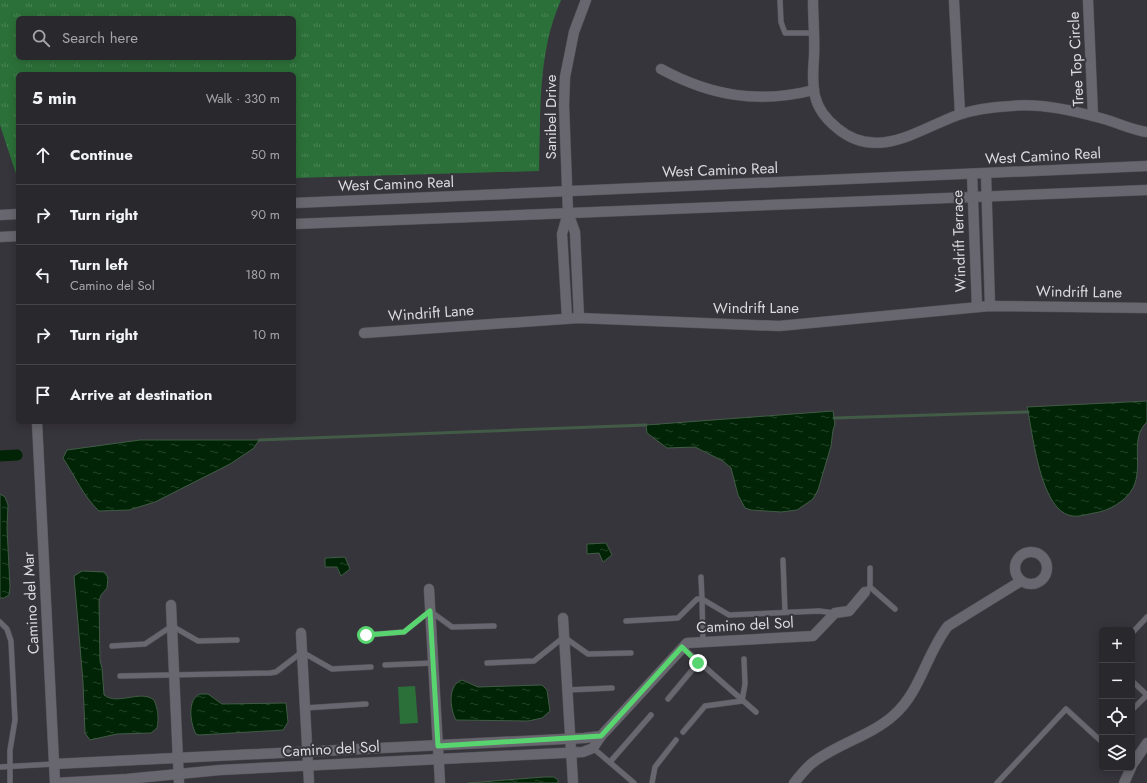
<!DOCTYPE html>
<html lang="en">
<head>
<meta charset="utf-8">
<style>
	:root { --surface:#29282d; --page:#353439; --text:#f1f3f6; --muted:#a5a6aa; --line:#454449 }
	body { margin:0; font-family:Jost,sans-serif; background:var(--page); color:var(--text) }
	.controls { position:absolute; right:12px; bottom:12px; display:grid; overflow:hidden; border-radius:6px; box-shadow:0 2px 10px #0003 }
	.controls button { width:36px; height:36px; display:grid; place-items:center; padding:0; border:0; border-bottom:1px solid var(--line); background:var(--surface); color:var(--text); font:20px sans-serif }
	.stop { position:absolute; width:12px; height:12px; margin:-9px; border:3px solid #58d56f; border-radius:50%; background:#fff }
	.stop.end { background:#58d56f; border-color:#fff; box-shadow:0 1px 4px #0008 }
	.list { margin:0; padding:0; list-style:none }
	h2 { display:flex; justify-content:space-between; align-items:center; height:52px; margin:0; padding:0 16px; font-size:17px }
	h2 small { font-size:13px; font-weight:400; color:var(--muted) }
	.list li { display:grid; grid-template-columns:26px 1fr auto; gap:12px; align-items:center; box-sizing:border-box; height:60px; padding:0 16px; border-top:1px solid var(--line) }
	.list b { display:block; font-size:15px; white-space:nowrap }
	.list p { margin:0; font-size:13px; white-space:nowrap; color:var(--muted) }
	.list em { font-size:13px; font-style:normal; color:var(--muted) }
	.icon { flex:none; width:22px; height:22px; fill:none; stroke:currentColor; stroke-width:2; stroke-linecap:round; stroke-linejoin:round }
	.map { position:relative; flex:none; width:1147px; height:783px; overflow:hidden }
	.search { position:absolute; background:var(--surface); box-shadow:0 2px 10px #0003; left:16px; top:16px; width:280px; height:44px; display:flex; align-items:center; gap:10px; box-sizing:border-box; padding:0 14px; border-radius:6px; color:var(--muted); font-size:15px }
	.panel { position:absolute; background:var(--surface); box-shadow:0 2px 10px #0003; left:16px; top:72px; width:280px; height:352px; border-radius:6px }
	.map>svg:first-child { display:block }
	.grass { fill:url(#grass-tufts); fill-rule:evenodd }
	.pitch { fill:#2c7039 }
	.water { fill:url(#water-ripples); stroke:#425b46 }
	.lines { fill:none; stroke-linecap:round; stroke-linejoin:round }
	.stream { stroke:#425b46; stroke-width:3 }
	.canal { stroke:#002405; stroke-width:11 }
	.service-casing { stroke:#545257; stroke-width:6 }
	.minor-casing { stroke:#545257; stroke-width:11 }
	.tertiary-casing { stroke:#545257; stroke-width:11 }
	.service { stroke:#68666e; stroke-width:5 }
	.minor { stroke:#68666e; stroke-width:10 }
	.tertiary { stroke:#68666e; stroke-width:10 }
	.route { stroke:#58d56f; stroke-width:5 }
	.labels { text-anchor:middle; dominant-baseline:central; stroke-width:4; stroke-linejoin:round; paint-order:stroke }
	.street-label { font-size:15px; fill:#dbdade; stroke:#37353c }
</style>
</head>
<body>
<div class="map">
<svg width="1147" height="783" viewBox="0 0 1147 783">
	<defs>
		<pattern id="grass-tufts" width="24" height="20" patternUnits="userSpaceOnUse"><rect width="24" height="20" fill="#2c7039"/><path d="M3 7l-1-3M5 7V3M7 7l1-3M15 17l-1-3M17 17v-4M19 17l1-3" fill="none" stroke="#4a8455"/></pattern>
		<pattern id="water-ripples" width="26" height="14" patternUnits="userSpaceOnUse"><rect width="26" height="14" fill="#002405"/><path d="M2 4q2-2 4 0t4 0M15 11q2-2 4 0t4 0" fill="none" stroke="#254329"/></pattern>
	</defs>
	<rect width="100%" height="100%" fill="#37353c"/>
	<path class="grass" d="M0 0H561C537 54 541 113 539 171L294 178V74H18V180L0 125ZM18 18H294V58H18Z"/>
	<path class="pitch" d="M415 686 418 723 400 724 398 687Z"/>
	<g class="water">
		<path d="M1147 401V422C1129 438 1144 466 1133 488 1126 501 1109 511 1094 513 1088 514 1080 517 1073 516 1040 513 1033 433 1027 407Z"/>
		<path d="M833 411 835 424 833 430 831 446 818 490 813 499 797 510 781 512 751 510 745 508 738 495 731 468 723 461 695 447 667 448 647 433 646 425Z"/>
		<path d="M140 440H259L254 448 230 464 155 502 129 510 99 511C83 496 75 476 63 458L67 450Z"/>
		<path d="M0 494 5 497 8 505 7 528 10 587 9 595 4 598H0Z"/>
		<path d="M606 543 612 555 603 562 599 553 587 554V544Z"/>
		<path d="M345 557 350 569 341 576 337 567H325V558Z"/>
		<path d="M82 571 104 572 108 577 107 588 101 595 99 601 100 661 102 668 104 695C118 706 140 689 154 700 158 709 159 718 157 728L151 733 117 734 90 740 85 733 83 682 74 576Z"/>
		<path d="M462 680 478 687 542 685 547 690 550 711 542 718 528 721 456 720C450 709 447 685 462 680Z"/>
		<path d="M200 694H208L222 704 286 703 288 722 283 730 199 735 196 734C190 723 187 699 200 694Z"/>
		<path d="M544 777H554L558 780V783H468Z"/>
	</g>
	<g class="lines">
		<g class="stream">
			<path d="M834 418 1028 412"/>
			<path d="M259 440 646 425"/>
		</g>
		<path class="canal" d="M0 456 17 455"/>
		<defs>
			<g id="service">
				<path d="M780 0 781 22 785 33H813"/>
				<path d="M783 560 785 612"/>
				<path d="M870 568V587"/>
				<path d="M701 577 702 599 729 615 819 611 835 613"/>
				<path d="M865 592 870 587 895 609"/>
				<path d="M626 621 678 618 697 599H702L703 642"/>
				<path d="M0 622 7 629 11 641 15 720 10 750V783"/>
				<path d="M1132 633 1147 617"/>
				<path d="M366 635 404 632 430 611 452 627 494 626"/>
				<path d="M112 646 145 644 172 626 198 641 237 640"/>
				<path d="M682 647 756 712"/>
				<path d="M487 663 534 661 564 637 588 654 631 653"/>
				<path d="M385 665 433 663"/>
				<path d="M120 676 270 673 276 672 302 652 332 669 371 667"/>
				<path d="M1132 681 1147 695 1132 710"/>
				<path d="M567 690 612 688"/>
				<path d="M668 699 698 663"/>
				<path d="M305 708 366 704"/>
				<path d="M683 732 705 706 742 701 745 684 744 659"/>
				<path d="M593 748 634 783"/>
				<path d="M610 762 651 715"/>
				<path d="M0 767 54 764"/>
				<path d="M652 783 655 767 676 740"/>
				<path d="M997 783 1066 709 1102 742"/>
			</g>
			<g id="minor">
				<path d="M813 0C813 19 815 38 814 57 813 71 812 83 815 96 818 109 827 120 837 128 877 162 919 129 958 115 975 109 994 107 1011 106 1042 103 1075 111 1104 119 1118 123 1132 130 1147 132"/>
				<path d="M1088 0 1093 116"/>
				<path d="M954 1 960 114"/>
				<path d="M661 69C711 96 758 104 814 90"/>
				<path d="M972 174 977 307"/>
				<path d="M986 174 990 306"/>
				<path d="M568 213 575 232 579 318"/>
				<path d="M567 318 562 234 568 213 564 105 565 77 574 32 586 0"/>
				<path d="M364 333 579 318 779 326 990 306 1147 308"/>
				<circle cx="1031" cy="568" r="16"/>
				<path d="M429 589 440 783"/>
				<path d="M171 605 179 783"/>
				<path d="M563 618 573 783"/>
				<path d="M301 633 309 783"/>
				<path d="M54 764 584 738 601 736"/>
				<path d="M1132 765 1147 743"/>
				<path d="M55 783 127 779 220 770 583 752 593 748 601 736 687 643 813 636 835 613 849 611 865 592"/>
				<path d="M794 783C800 776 807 766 815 761 840 743 872 735 894 715 921 691 926 654 948 626L1021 581"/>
				<path d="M1124 783 1131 768"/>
			</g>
			<g id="tertiary">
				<path d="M294 203 1147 166"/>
				<path d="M0 215 18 214"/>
				<path d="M294 224 1147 190"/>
				<path d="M0 237 18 236"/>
				<path d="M37 422 55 783"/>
			</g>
		</defs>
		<use href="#service" class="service-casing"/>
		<use href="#minor" class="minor-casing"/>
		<use href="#tertiary" class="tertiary-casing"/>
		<use href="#service" class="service"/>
		<use href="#minor" class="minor"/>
		<use href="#tertiary" class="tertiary"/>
	</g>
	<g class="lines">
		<path class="route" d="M366 635 404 632 430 611 438 746 601 736 682 647 698 663"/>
	</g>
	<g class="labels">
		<g class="street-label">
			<text transform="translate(1076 59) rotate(-93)">Tree Top Circle</text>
			<text transform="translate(551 117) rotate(-90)">Sanibel Drive</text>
			<text transform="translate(1043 156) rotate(-3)">West Camino Real</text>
			<text transform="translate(720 170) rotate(-2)">West Camino Real</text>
			<text transform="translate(396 184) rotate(-2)">West Camino Real</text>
			<text transform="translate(959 241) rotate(-92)">Windrift Terrace</text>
			<text transform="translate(1079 292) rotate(1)">Windrift Lane</text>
			<text x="756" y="308">Windrift Lane</text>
			<text transform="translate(431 313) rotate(-4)">Windrift Lane</text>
			<text transform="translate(31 603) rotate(-93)">Camino del Mar</text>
			<text transform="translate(745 625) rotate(-3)">Camino del Sol</text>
			<text transform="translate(331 749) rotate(-3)">Camino del Sol</text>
		</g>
	</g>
</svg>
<div class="controls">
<button>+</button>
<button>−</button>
<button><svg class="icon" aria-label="locate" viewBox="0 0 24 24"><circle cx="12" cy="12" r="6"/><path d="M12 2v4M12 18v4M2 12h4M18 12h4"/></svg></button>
<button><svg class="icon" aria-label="layers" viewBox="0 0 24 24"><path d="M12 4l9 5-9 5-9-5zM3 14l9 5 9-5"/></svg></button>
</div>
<div class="stop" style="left:366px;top:635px"></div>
<div class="stop end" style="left:698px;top:663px"></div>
<div class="search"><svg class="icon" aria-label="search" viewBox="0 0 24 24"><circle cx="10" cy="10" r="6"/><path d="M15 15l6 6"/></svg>Search here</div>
<section class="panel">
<h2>5 min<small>Walk · 330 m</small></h2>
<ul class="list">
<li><svg class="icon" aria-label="ahead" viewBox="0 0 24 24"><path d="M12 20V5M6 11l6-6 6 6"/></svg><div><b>Continue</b></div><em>50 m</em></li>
<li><svg class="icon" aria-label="right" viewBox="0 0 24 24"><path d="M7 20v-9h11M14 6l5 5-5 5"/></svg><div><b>Turn right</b></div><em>90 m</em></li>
<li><svg class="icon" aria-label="left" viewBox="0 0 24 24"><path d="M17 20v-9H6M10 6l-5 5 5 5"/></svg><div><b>Turn left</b><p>Camino del Sol</p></div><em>180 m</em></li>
<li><svg class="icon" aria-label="right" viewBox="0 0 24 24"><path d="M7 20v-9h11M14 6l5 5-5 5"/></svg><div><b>Turn right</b></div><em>10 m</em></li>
<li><svg class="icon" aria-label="arrive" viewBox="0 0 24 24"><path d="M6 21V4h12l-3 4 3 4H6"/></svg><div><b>Arrive at destination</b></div></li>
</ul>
</section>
</div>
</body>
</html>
